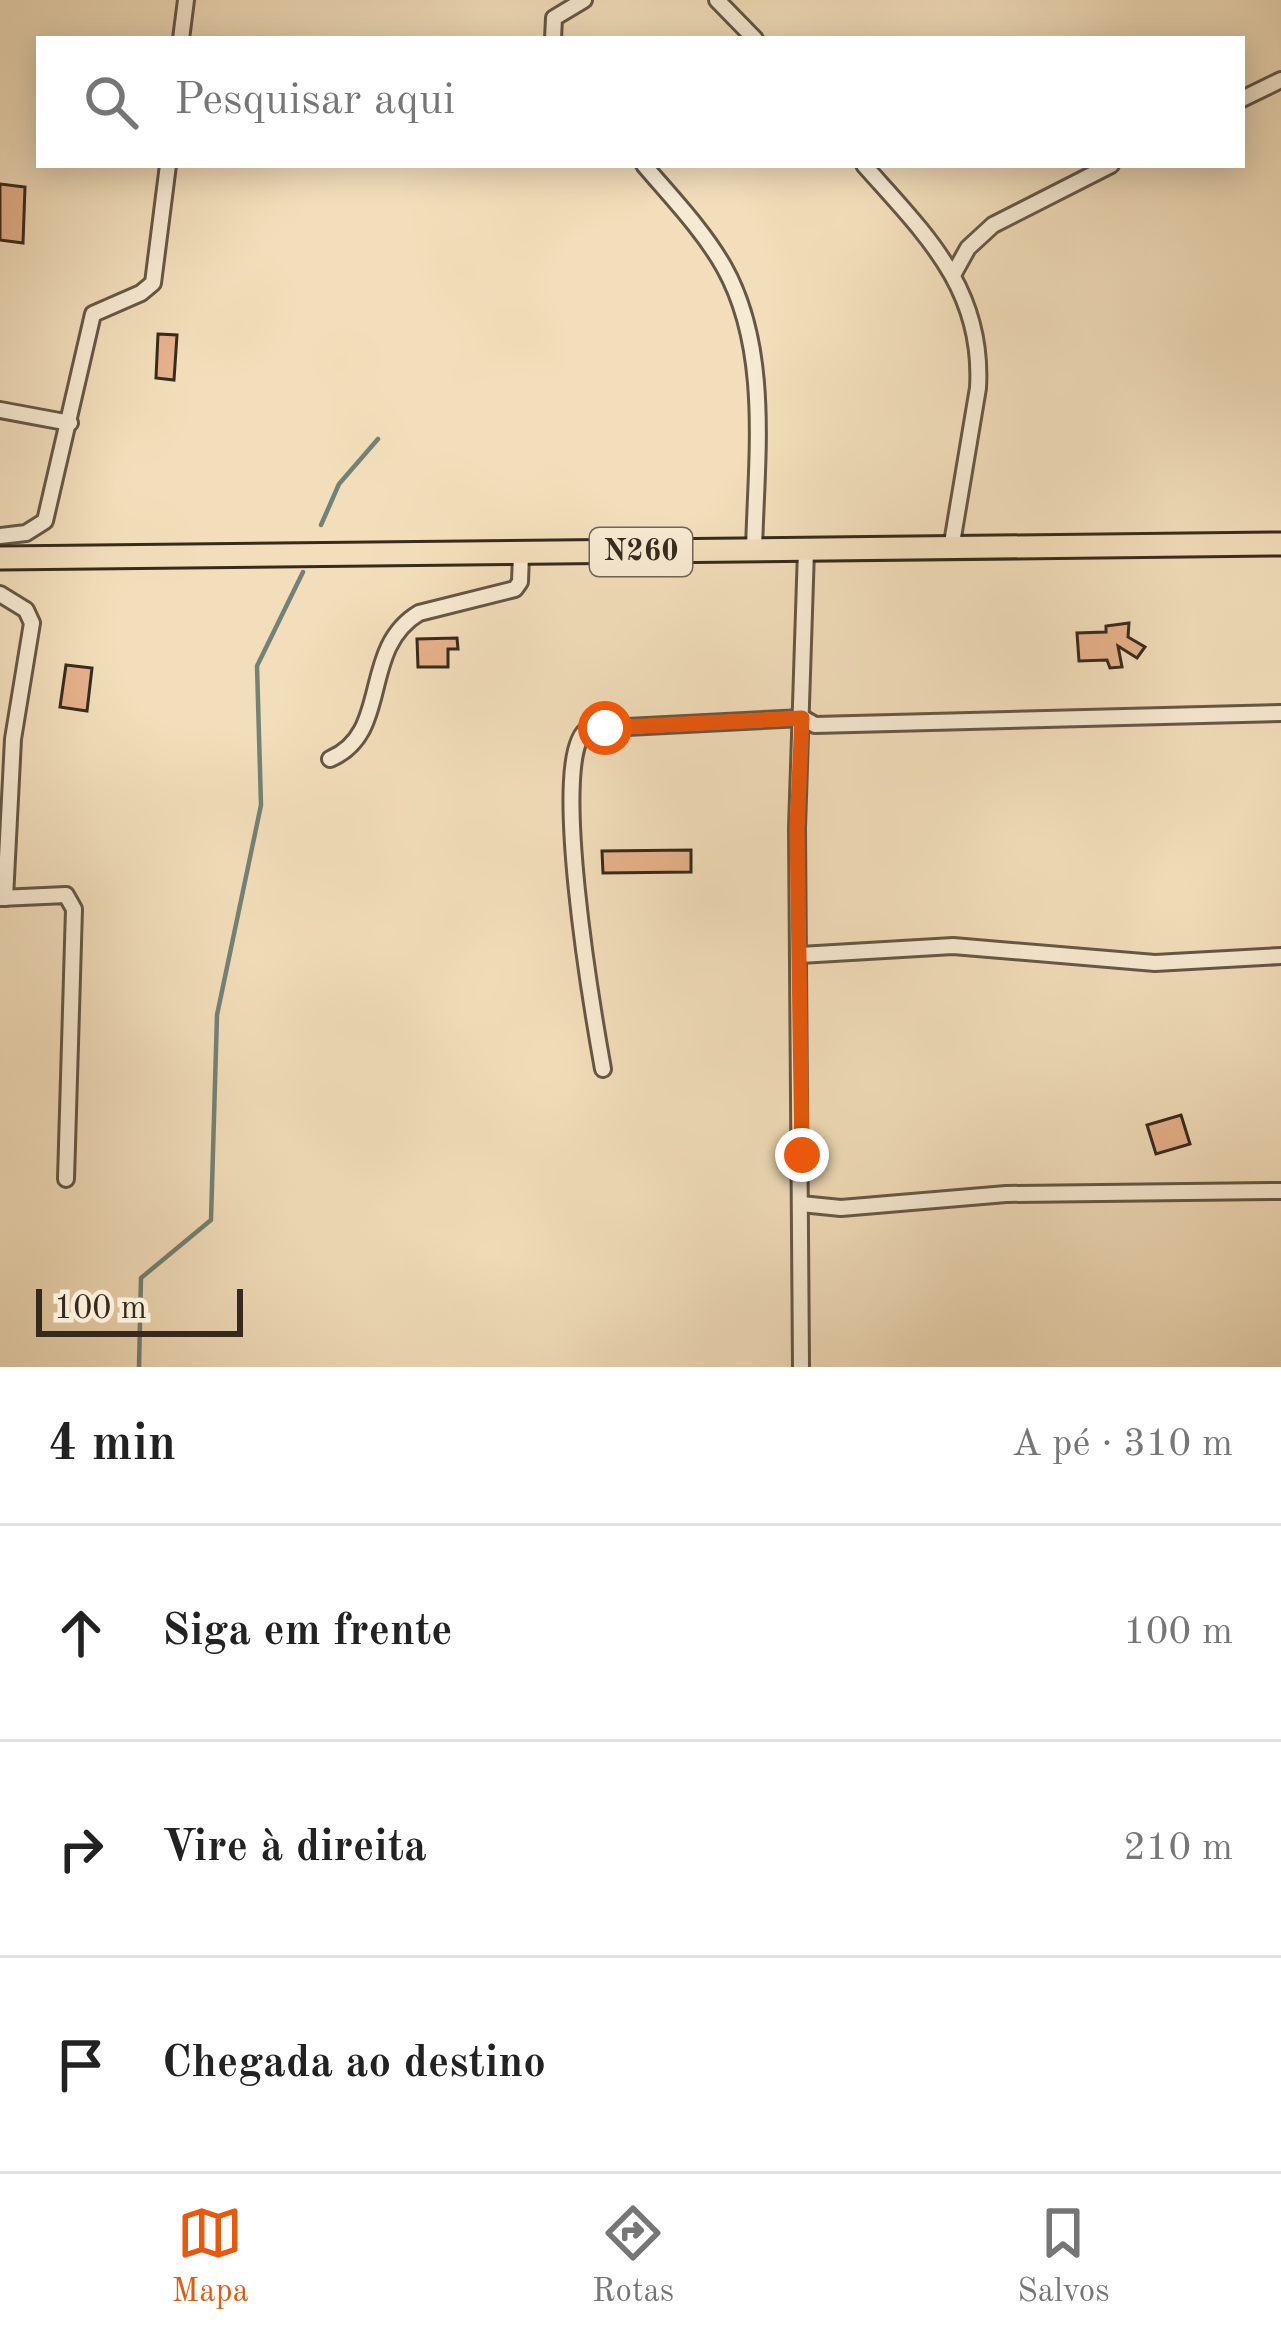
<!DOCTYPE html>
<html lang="pt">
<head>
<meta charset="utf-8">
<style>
	:root { --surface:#fff; --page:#f6f6f6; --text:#222; --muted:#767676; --line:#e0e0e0; --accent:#ea580c }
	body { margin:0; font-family:"Old Standard TT",serif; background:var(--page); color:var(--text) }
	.scale { position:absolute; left:36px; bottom:30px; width:207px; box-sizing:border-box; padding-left:12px; border:6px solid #362a1e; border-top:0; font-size:33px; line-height:42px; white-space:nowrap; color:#362a1e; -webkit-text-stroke:9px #f7ead2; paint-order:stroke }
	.stop { position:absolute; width:36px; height:36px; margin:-27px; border:9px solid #ea580c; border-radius:50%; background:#fff }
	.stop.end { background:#ea580c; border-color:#fff; box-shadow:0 3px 12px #0008 }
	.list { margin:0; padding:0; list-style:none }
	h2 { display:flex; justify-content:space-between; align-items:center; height:156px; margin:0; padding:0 48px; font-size:51px }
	h2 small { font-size:39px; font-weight:400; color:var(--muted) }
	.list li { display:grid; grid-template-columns:78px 1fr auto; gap:36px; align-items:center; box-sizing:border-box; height:216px; padding:0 48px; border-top:3px solid var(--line) }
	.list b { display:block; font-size:45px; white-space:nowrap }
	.list em { font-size:39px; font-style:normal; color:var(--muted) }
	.icon { flex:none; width:66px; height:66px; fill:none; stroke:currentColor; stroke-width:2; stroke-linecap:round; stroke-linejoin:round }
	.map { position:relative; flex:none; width:1281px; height:1367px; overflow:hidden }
	.search { position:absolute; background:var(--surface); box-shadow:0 6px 30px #0003; left:36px; right:36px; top:36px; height:132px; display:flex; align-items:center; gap:30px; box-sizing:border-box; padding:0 42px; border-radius:0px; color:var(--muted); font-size:45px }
	.sheet { height:804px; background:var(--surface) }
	nav { display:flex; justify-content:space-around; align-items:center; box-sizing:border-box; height:168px; border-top:3px solid var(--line); background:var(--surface); font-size:33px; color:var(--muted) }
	nav a { display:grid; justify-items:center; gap:6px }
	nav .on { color:var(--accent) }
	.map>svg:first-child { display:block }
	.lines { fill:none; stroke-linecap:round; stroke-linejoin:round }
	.stream { stroke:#738277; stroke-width:4.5 }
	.building { fill:#e7b28b; stroke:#362a1e; stroke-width:3 }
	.minor-casing { stroke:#655745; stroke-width:20 }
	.primary-casing { stroke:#362a1e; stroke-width:27 }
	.minor { stroke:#f7ead2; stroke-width:14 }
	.primary { stroke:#f2deba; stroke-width:21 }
	.route { stroke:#ea580c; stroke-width:15 }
	.labels { text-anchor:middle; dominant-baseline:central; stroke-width:9; stroke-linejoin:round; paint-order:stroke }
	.shield { fill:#f7ead2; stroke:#706454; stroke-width:3 }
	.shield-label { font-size:30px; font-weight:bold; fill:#362a1e }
</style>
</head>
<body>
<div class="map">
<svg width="1281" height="1367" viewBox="0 0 1281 1367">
	<rect width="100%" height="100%" fill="#f2deba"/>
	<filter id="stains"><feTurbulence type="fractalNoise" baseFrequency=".00167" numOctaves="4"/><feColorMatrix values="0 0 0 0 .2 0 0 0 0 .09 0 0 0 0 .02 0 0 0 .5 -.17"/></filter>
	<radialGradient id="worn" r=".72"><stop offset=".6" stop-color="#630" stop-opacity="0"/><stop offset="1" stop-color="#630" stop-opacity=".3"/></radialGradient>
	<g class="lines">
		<g class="stream">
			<path d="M321 525 339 484 378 439"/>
			<path d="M139 1367 141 1278 211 1220 217 1015 261 805 257 666 303 572"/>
		</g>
	</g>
	<g class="building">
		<path d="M0 184 25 187 23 243 0 240Z"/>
		<path d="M158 334 177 335 174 380 156 378Z"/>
		<path d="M1129 623 1128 637 1145 647 1137 658 1118 646 1122 667 1110 668 1107 660 1079 661 1077 633 1106 632V626Z"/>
		<path d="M457 638 458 649H448V667H418L417 639Z"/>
		<path d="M66 665 92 668 87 711 60 707Z"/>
		<path d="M691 850V872L603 873 602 851Z"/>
		<path d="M1181 1115 1190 1144 1156 1154 1147 1125Z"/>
	</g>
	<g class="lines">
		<defs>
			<g id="minor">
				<path d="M717 0 755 39"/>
				<path d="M181 39 186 0"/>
				<path d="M553 39 554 18 584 0"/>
				<path d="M1242 99 1281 80"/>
				<path d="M644 165C672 198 703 230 724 267 771 351 756 459 754 551"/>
				<path d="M864 165C924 233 984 288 978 388L951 549"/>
				<path d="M953 275 968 248 993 225 1111 165"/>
				<path d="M0 410 70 423"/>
				<path d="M0 536 26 533 45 521 93 314 141 293 153 283 168 165"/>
				<path d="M0 594 26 610 32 623 13 739 5 898"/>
				<path d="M330 759C392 733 359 649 419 613L515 589 520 582 521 554"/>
				<path d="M0 898 66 895 74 909 66 1179"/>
				<path d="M800 955 953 946 1155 963 1281 956"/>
				<path d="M603 1069C594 1019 547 751 588 729L803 718 815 725 1281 713"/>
				<path d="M801 1204 841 1208 1006 1194 1281 1191"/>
				<path d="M801 1367 797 828 806 550"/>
			</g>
			<path id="primary" d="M0 558 1281 544"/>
		</defs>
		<use href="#minor" class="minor-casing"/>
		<use href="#primary" class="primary-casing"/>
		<use href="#minor" class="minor"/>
		<use href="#primary" class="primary"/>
	</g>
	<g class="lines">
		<path class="route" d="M605 728 802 718 797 828 802 1155"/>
	</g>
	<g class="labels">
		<rect class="shield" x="590" y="528" width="102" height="48" rx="9"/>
		<g class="shield-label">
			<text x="641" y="552">N260</text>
		</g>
	</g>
	<rect width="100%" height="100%" filter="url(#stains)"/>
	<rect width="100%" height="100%" fill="url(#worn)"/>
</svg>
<div class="scale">100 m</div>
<div class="stop" style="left:605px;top:728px"></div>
<div class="stop end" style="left:802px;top:1155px"></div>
<div class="search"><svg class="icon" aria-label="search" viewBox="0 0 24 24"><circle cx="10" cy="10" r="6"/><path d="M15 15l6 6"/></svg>Pesquisar aqui</div>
</div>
<section class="sheet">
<h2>4 min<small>A pé · 310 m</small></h2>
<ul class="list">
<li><svg class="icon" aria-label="ahead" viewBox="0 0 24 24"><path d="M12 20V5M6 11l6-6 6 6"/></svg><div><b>Siga em frente</b></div><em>100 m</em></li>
<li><svg class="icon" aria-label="right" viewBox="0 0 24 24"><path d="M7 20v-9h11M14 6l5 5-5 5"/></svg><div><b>Vire à direita</b></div><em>210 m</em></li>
<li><svg class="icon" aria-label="arrive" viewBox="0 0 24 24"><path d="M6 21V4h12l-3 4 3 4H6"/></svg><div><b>Chegada ao destino</b></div></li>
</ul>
</section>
<nav>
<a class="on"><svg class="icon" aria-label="map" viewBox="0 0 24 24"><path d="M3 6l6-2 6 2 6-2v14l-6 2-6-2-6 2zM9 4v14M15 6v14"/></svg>Mapa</a>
<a><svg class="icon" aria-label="directions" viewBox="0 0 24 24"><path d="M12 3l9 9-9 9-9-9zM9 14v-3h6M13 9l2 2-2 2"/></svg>Rotas</a>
<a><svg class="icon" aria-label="saved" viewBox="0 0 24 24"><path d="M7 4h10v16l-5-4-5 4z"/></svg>Salvos</a>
</nav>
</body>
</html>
